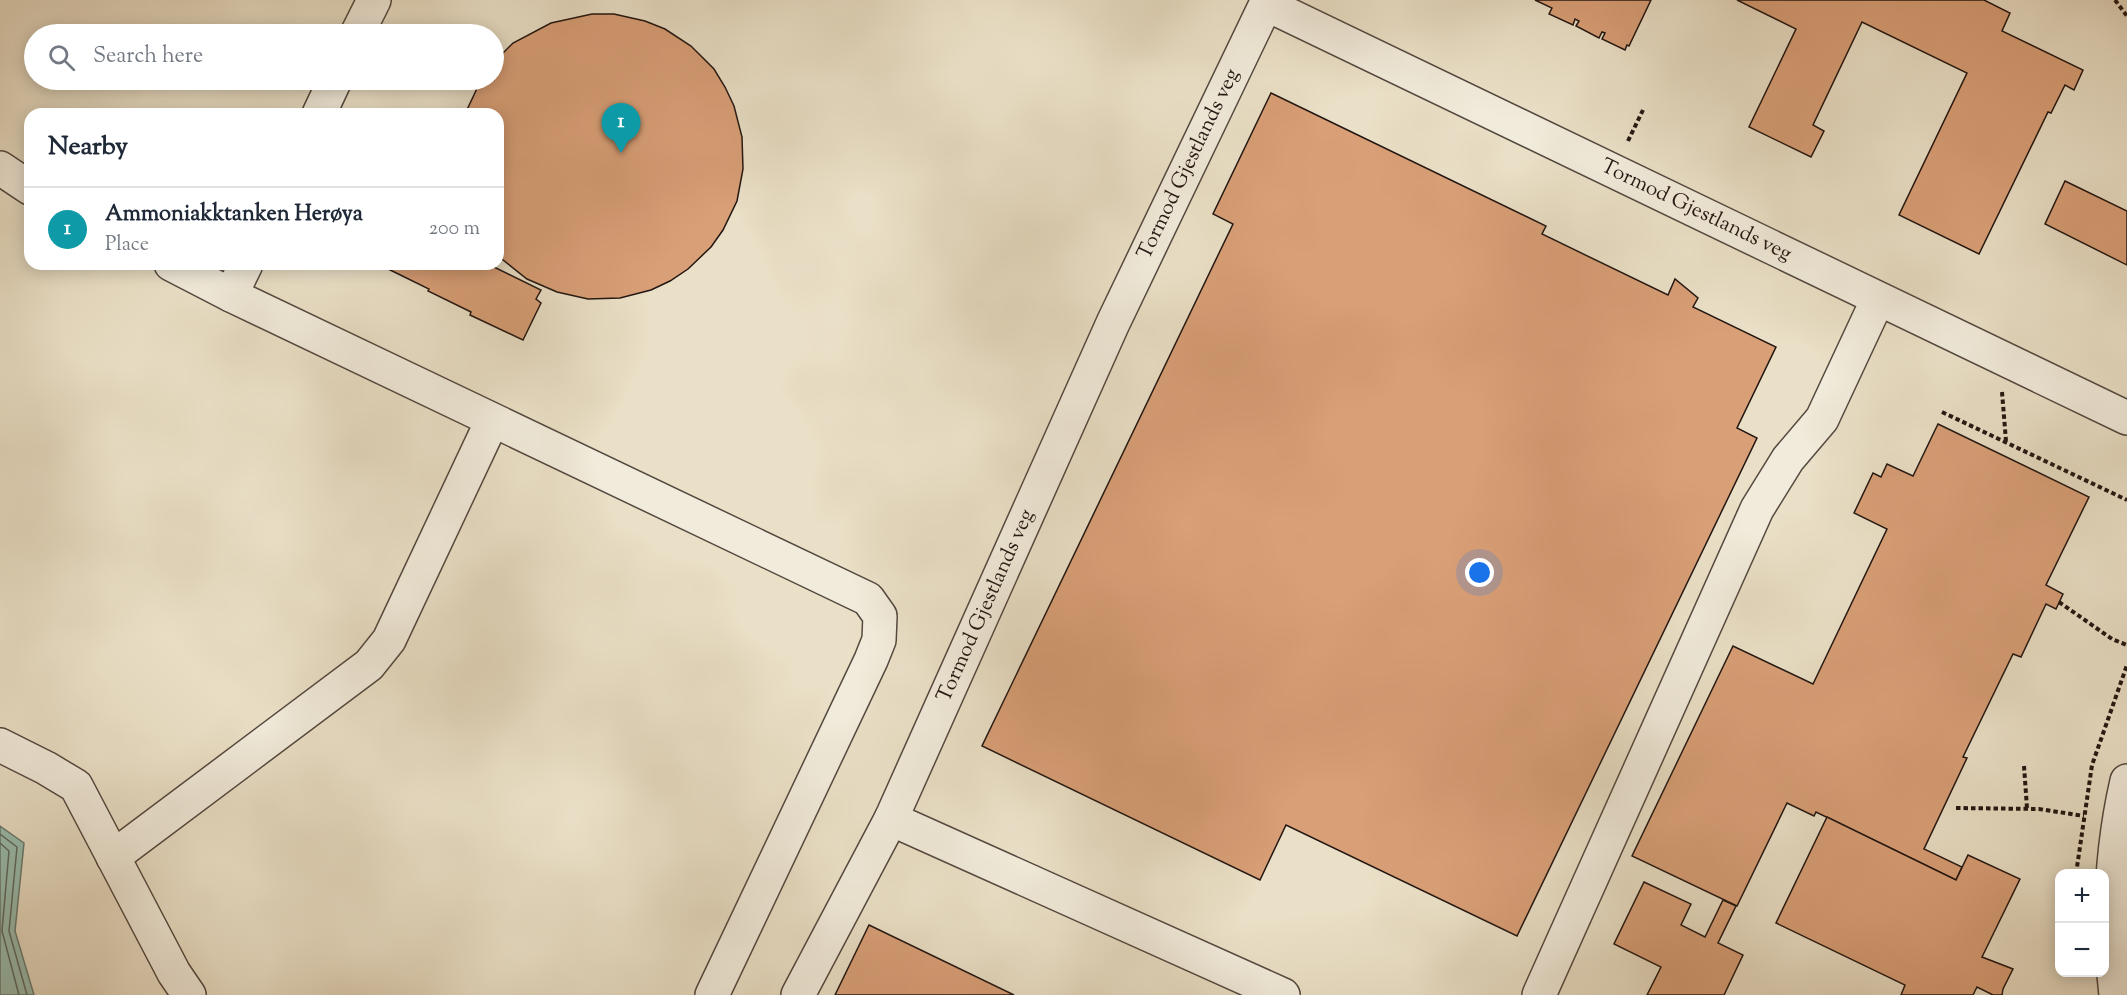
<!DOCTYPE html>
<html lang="en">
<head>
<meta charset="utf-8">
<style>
	:root { --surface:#fff; --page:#f6f6f7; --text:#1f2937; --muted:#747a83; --line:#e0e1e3; --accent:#111827 }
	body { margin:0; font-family:"Sorts Mill Goudy",serif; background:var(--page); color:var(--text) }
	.controls { position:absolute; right:18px; bottom:18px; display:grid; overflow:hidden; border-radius:12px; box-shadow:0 3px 15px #0003 }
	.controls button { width:54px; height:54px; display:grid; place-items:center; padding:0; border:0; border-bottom:2px solid var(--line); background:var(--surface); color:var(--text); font:30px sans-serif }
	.you { position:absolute; left:1480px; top:573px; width:21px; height:21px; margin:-15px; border:4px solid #fff; border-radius:50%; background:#1a73e8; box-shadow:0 0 0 9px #1a73e833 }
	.badge { display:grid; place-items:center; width:39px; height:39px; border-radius:50%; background:var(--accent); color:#fff; font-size:20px; font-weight:700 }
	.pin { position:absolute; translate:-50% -50px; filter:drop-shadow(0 2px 3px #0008) }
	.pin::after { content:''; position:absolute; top:32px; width:21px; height:18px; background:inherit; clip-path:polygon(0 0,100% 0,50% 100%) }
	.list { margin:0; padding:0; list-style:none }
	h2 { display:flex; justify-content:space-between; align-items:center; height:78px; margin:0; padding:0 24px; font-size:26px }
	h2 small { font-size:20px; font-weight:400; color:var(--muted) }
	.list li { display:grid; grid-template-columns:39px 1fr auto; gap:18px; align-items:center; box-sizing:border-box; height:84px; padding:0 24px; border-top:2px solid var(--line) }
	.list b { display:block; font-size:22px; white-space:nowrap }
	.list p { margin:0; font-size:20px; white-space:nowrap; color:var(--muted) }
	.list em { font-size:20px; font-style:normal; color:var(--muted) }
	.icon { flex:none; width:33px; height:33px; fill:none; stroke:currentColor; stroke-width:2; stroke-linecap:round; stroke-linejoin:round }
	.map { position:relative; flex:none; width:2127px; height:995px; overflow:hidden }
	.search { position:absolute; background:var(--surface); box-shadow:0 3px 15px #0003; left:24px; top:24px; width:480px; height:66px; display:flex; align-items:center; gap:15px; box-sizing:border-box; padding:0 21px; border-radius:33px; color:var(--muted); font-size:22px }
	.panel { position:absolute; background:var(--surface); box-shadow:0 3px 15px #0003; left:24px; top:108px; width:480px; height:162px; border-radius:18px }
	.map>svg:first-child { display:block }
	.water { fill:#99beb0; stroke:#697b71; stroke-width:1.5 }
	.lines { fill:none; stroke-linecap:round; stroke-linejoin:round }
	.shore { stroke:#5e6a61; stroke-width:1.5 }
	.building { fill:#d99f77; stroke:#221612; stroke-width:1.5 }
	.minor-casing { stroke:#54483f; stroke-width:36 }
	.path { stroke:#221612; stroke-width:4; stroke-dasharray:4.5 3; stroke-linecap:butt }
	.minor { stroke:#f1ebdb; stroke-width:33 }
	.labels { text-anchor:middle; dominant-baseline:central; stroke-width:6; stroke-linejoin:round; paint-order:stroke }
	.street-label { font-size:21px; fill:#221612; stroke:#f1ebdb }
</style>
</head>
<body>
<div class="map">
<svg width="2127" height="995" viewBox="0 0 2127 995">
	<rect width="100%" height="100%" fill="#eae0c7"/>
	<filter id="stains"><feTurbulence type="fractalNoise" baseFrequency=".00333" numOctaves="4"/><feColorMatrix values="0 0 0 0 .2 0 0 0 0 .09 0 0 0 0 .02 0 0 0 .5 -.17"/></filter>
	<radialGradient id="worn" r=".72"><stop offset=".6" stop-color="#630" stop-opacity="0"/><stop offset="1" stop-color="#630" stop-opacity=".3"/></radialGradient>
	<path class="water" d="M0 826 24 843 15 931 34 995H0Z"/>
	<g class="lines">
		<g class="shore">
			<path d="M0 834 17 847 9 931 27 995"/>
			<path d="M0 843 9 851 2 931 19 995"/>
		</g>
	</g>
	<g class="building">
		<path d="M1535 0H1651L1629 46 1627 45 1625 50 1602 39 1605 33 1602 32 1599 38 1576 26 1579 21 1575 19 1573 25 1549 14 1552 8Z"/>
		<path d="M1737 0H1984L2010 13 2002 31 2083 70 2074 90 2065 85 2051 113 2048 112 1979 254 1899 215 1967 73 1862 22 1813 125 1824 131 1811 157 1749 127 1796 29Z"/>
		<path d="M592 14H614L645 21 665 29 691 46 714 69 725 87 734 106 742 137 743 169 737 201 723 230 711 247 688 269 670 281 651 290 620 298 588 299 557 292 527 279 498 256V114H465L481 80H494V62L513 43 551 23Z"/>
		<path d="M1271 93 1546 226 1542 234 1668 295 1675 279 1698 298 1693 307 1776 347 1737 428 1757 438 1517 936 1286 825 1260 880 982 746 1233 224 1213 214Z"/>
		<path d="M2065 181 2127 211V265L2045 224Z"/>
		<path d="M378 264H488L541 290 536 299 541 303 523 340 470 315 471 312 428 291 429 289Z"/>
		<path d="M1938 424 2089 497 2046 585 2063 594 2056 609 2046 604 2021 657 2013 654 1963 757 1967 758 1924 849 1962 867 1956 880 1816 812 1814 816 1787 803 1737 906 1632 856 1733 646 1813 684 1887 529 1854 513 1873 473 1881 477 1887 464 1913 476Z"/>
		<path d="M1827 817 1956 880 1968 855 2020 879 1982 957 2013 969 2003 989 2002 995H1993L1977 987 1973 995H1901L1905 985 1776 923Z"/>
		<path d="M1644 882 1691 904 1681 925 1705 937 1723 900 1736 906 1718 943 1743 955 1724 995H1647L1661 967 1614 944Z"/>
		<path d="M869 925 1014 995H835Z"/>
	</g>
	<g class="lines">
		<defs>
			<g id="minor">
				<path d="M357 34 374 0"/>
				<path d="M319 114 335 80"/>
				<path d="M0 168 30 188"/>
				<path d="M171 264 231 295 246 264"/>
				<path d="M231 295 868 599 880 616 879 640 871 660 712 995"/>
				<path d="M0 745 46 768 76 786 174 973 189 995"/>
				<path d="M113 857 369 665 389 640 492 421"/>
				<path d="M798 995 891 819"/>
				<path id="s1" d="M1283 995 891 819 1113 323 1266 4 2127 418"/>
				<path d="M1539 995 1757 509 1788 459 1822 419 1878 299"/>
				<path d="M2116 995C2108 924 2111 851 2127 781"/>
			</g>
		</defs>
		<use href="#minor" class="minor-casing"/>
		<g class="path">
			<path d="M2115 0 2127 16"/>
			<path d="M1628 141 1643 110"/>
			<path d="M2002 392 2006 441"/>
			<path d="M1942 412 2127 500"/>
			<path d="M2059 602 2112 639 2127 645"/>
			<path d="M2024 766 2027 808"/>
			<path d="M1956 808 2039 809 2084 816"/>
			<path d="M2076 874 2092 765 2127 665"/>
			<path d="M2002 995H2003"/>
		</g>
		<use href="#minor" class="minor"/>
	</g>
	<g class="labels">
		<g class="street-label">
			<text stroke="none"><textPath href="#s1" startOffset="1149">Tormod Gjestlands veg</textPath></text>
			<text stroke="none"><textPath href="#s1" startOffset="1804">Tormod Gjestlands veg</textPath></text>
			<text stroke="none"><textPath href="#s1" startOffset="663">Tormod Gjestlands veg</textPath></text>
		</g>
	</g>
	<rect width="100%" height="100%" filter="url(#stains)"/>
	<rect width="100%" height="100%" fill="url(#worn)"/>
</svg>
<div class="controls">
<button>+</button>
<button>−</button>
</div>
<div class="you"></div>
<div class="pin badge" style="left:621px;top:153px;background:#0f9aa8">1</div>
<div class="search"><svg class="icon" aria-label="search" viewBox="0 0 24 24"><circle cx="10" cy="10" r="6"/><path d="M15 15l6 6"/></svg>Search here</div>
<section class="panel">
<h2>Nearby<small></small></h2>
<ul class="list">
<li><span class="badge" style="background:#0f9aa8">1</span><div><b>Ammoniakktanken Herøya</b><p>Place</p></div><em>200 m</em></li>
</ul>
</section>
</div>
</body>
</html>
